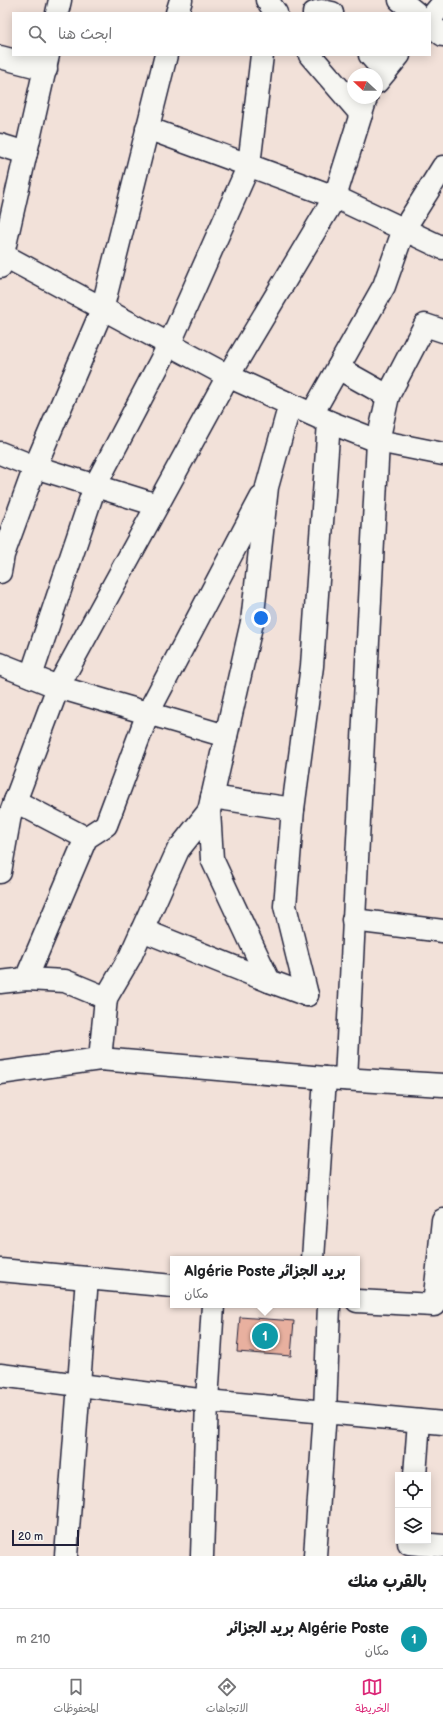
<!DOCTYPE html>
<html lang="ar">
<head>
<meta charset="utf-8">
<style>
	:root { --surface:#fff; --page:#f2f2f2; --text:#202124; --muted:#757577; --line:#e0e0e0; --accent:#db2777 }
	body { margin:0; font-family:"Balsamiq Sans","Playpen Sans Arabic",sans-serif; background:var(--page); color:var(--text); direction:rtl }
	.controls { position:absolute; right:12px; bottom:12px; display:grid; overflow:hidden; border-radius:0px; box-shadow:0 2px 10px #0003 }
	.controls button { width:36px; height:36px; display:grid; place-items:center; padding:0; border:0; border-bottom:1px solid var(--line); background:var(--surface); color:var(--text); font:20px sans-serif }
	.compass { position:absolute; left:347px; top:68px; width:36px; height:36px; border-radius:50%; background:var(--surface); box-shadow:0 2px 10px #0003; rotate:292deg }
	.scale { position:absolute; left:12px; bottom:10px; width:67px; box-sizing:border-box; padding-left:4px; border:2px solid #22223b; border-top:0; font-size:11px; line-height:14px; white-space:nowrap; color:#22223b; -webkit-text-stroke:3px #f6f6f2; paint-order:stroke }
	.you { position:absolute; left:261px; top:618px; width:14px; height:14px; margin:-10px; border:3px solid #fff; border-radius:50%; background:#1a73e8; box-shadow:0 0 0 6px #1a73e833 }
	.badge { display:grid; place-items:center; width:26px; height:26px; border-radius:50%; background:var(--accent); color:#fff; font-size:13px; font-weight:700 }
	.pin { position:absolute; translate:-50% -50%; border:2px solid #fff; box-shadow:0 1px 4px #0006 }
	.popup { position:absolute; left:170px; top:1256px; width:190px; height:52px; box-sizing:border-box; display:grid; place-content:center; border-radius:0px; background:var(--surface); filter:drop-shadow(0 1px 3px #0005); font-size:13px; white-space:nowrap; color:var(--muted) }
	.popup b { font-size:15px; color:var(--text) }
	.popup::after { content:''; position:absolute; left:50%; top:100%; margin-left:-8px; border:8px solid transparent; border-top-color:var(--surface) }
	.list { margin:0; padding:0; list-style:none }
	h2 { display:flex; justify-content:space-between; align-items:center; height:52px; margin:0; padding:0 16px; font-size:17px }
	h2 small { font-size:13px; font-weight:400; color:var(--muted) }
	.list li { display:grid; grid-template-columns:26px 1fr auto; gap:12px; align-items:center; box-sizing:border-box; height:60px; padding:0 16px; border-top:1px solid var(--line) }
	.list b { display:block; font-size:15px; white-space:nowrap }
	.list p { margin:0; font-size:13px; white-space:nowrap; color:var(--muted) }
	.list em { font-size:13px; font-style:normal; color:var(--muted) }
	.icon { flex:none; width:22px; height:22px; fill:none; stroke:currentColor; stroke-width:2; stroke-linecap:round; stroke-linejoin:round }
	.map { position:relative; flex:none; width:443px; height:1556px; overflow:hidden; direction:ltr }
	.search { position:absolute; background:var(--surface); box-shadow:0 2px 10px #0003; left:12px; right:12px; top:12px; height:44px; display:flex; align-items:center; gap:10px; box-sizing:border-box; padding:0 14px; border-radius:0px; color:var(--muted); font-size:15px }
	.sheet { height:112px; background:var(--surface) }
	nav { display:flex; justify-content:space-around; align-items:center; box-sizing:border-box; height:56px; border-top:1px solid var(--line); background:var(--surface); font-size:11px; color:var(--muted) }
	nav a { display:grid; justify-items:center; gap:2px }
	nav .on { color:var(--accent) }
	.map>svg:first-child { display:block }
	.building { fill:#e8b09f; stroke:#22223b }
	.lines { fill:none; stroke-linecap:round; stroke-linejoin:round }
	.minor-casing { stroke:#22223b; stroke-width:25 }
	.minor { stroke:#f6f6f2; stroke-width:22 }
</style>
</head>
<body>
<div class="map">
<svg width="443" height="1556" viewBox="0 0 443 1556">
	<rect width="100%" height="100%" fill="#f2e1d9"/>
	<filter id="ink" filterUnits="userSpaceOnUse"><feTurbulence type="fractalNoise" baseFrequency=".025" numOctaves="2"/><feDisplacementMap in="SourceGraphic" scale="8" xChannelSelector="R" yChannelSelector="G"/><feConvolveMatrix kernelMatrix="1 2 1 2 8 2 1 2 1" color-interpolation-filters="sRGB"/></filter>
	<g filter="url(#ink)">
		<path class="building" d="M240 1317 294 1321 291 1356 237 1352Z"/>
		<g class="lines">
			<defs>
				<g id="minor">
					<path d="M267 0 276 13"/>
					<path d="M400 0 416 13"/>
					<path d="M57 13 60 0"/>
					<path d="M177 13 181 0"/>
					<path d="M314 13C320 10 325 11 332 13"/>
					<path d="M430 19 443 3"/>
					<path d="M430 24 443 35"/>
					<path d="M310 55 361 114"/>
					<path d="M370 55 385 72"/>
					<path d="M0 57 46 69"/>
					<path d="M377 82 399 55"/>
					<path d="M147 128 335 197 443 248"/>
					<path d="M0 145 26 153"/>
					<path d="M0 267 48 55"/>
					<path d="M443 331 425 325 388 396 378 441 443 454"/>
					<path d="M338 368 388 396"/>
					<path d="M290 404 267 487 252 622 209 811 212 859 269 981 307 995"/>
					<path d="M312 414 384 286 404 229 443 167"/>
					<path d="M0 453 35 467 157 505"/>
					<path d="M0 572 3 555 35 467 102 310 166 55"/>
					<path d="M0 664 58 687 226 736"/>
					<path d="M31 676 95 486 169 345 249 165 262 55"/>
					<path d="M212 797 293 809"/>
					<path d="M15 801 86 838"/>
					<path d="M0 872 10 815 58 687 228 376 3 255"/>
					<path d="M353 920 443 931"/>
					<path d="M142 930 269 981"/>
					<path d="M26 979 86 838 106 825 148 713 261 498"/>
					<path d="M0 982 26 979 65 981 106 998"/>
					<path d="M307 995 285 906 293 809 312 666 329 422"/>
					<path d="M100 1059 106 998 130 957 178 850 209 811"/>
					<path d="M0 1073 100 1059 325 1078 443 1085"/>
					<path d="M346 1079 378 441 329 422 228 376 335 197 366 98"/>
					<path d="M313 1259 325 1078"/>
					<path d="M0 1270 173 1286"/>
					<path d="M357 1301 434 1305 443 1220"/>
					<path d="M0 1375 207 1401 325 1412 329 1305"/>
					<path d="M415 1475 419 1421"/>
					<path d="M409 1543 443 1546"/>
					<path d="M66 1556 87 1278"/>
					<path d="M202 1556 207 1401 213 1305"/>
					<path d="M315 1556 325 1412 443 1423"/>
				</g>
			</defs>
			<use href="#minor" class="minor-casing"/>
			<use href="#minor" class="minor"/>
		</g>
	</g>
</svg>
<div class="controls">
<button><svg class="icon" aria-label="locate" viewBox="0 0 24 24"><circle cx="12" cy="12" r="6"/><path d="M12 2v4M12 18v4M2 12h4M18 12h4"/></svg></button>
<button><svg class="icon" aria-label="layers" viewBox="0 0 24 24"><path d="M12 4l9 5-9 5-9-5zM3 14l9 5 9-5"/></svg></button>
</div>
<svg class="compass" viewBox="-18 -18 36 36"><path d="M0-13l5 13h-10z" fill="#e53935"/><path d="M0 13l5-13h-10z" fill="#757577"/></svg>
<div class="scale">20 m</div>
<div class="you"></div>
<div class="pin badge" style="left:265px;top:1336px;background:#0f9aa8">1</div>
<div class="popup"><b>Algérie Poste بريد الجزائر</b>مكان</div>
<div class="search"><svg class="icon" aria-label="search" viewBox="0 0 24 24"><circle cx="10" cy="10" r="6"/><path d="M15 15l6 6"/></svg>ابحث هنا</div>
</div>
<section class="sheet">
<h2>بالقرب منك<small></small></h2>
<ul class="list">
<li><span class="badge" style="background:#0f9aa8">1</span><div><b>Algérie Poste بريد الجزائر</b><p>مكان</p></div><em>210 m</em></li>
</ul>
</section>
<nav>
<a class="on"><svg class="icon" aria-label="map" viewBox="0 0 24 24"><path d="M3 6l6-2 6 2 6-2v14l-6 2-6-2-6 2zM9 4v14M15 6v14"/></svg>الخريطة</a>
<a><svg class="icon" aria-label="directions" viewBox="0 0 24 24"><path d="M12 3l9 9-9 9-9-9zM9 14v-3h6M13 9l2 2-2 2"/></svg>الاتجاهات</a>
<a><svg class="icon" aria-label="saved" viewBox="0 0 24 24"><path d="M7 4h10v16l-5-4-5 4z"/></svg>المحفوظات</a>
</nav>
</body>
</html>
